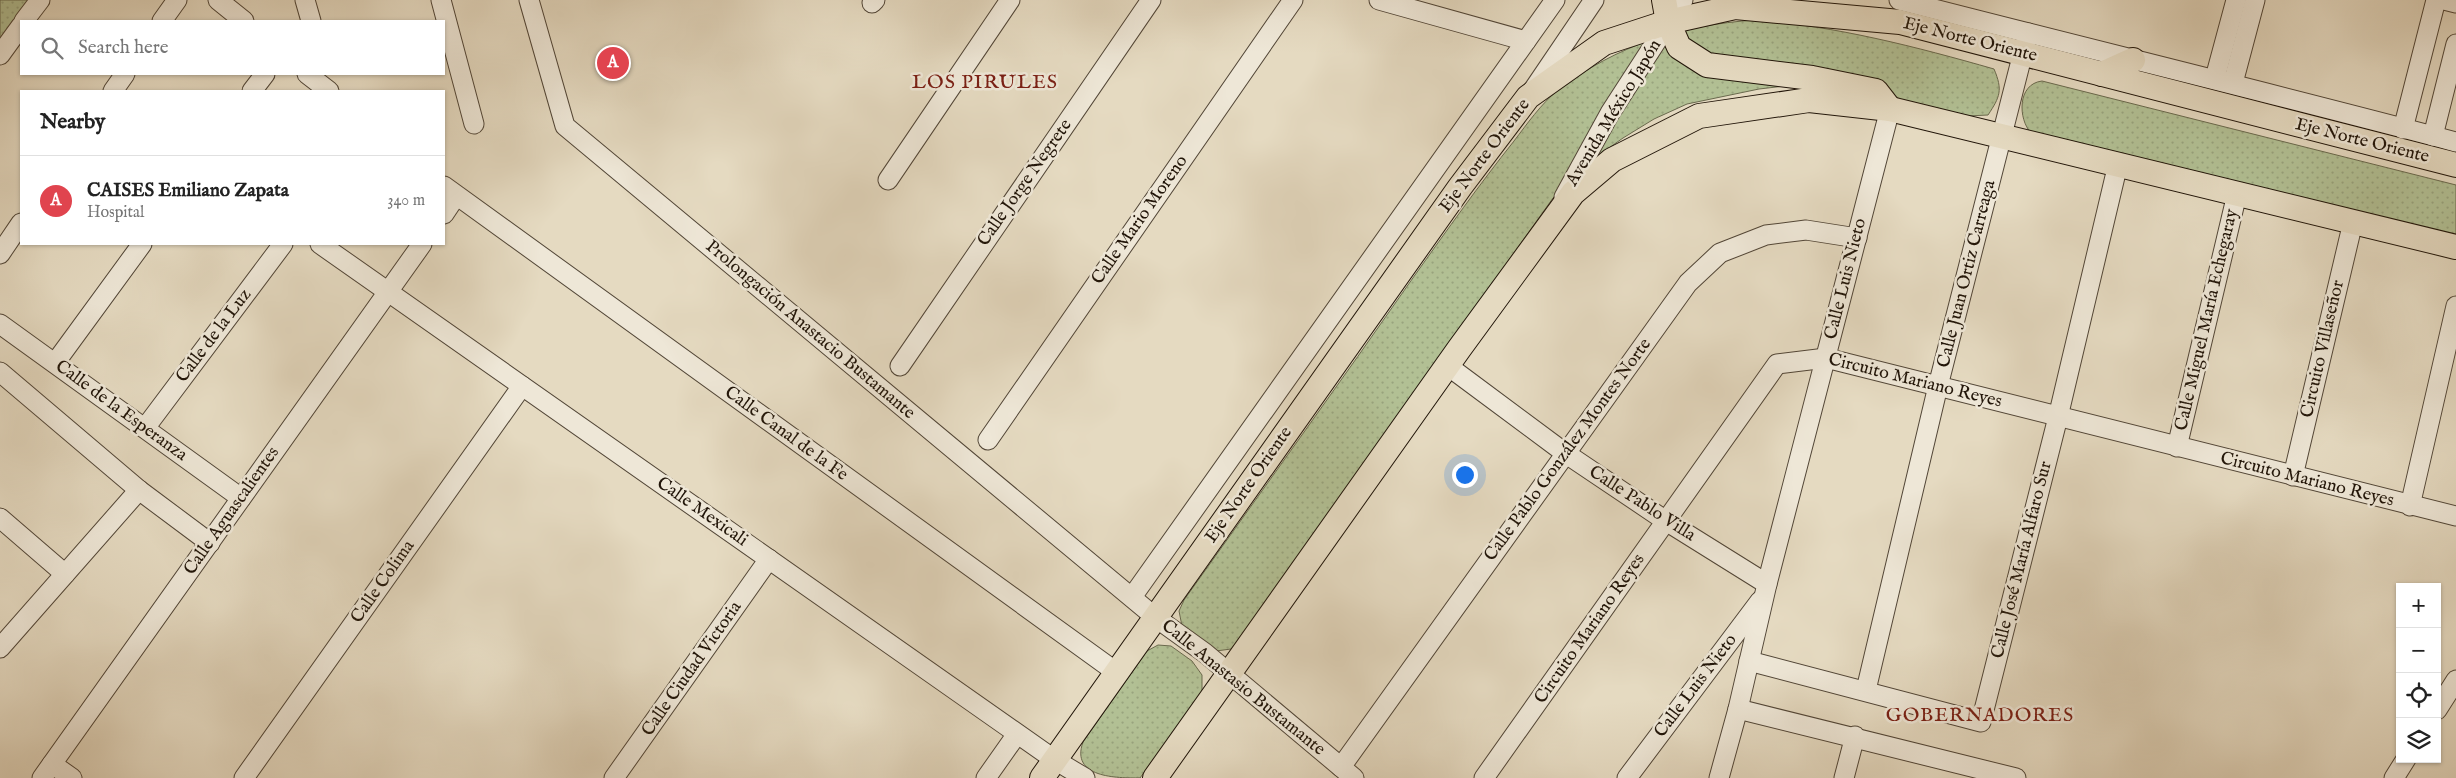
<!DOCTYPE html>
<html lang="en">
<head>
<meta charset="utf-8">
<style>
	:root { --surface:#fff; --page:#f6f6f6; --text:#222; --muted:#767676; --line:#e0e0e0; --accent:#111827 }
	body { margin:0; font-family:"IM FELL English",serif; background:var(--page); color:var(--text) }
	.controls { position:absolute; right:15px; bottom:15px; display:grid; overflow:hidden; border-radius:0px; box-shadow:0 1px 4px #0004 }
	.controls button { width:45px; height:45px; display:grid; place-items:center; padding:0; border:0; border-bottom:1px solid var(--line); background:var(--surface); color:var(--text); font:25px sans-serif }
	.you { position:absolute; left:1464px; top:474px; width:18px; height:18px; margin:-12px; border:4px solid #fff; border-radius:50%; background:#1a73e8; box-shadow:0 0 0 8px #1a73e833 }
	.badge { display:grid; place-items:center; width:32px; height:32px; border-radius:50%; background:var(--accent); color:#fff; font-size:16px; font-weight:700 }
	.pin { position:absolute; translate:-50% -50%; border:2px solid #fff; box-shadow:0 1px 5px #0006 }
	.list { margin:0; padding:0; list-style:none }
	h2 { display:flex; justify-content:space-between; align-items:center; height:65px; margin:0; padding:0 20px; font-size:21px }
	h2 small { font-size:16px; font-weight:400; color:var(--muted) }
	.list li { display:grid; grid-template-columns:32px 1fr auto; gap:15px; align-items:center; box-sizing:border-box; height:90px; padding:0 20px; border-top:1px solid var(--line) }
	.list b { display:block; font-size:19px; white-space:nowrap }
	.list p { margin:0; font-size:16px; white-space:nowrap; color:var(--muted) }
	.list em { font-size:16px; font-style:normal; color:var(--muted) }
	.icon { flex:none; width:28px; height:28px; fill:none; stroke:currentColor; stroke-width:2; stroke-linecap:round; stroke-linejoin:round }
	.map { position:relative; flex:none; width:2456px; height:778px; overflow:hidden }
	.search { position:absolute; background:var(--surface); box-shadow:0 1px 4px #0004; left:20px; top:20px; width:425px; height:55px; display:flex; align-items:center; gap:12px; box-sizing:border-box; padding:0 18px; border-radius:0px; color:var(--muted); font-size:19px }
	.panel { position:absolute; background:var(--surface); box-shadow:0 1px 4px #0004; left:20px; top:90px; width:425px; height:155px; border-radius:0px }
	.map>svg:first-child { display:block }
	.green { fill:url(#green-dots); stroke:#6a6a4e }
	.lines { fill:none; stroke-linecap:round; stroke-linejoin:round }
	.minor-casing { stroke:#524637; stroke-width:21 }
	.major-casing { stroke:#211509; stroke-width:26 }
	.minor { stroke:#eee7d7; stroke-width:19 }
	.major { stroke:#e5dac1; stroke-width:24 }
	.labels { text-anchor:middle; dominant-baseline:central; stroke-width:5; stroke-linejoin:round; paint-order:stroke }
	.street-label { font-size:18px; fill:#211509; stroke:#eee7d7 }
	.quarter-label { font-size:20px; letter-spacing:1px; fill:#7a1f14; stroke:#eee7d7 }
</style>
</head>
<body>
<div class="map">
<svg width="2456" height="778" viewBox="0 0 2456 778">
	<defs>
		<pattern id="green-dots" width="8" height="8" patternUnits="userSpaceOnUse" patternTransform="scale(1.25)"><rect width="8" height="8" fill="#b2c094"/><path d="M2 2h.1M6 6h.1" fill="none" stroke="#99a47e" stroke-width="1.8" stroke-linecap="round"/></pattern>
	</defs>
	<rect width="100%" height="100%" fill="#e5dac1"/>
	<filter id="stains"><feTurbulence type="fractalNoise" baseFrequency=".004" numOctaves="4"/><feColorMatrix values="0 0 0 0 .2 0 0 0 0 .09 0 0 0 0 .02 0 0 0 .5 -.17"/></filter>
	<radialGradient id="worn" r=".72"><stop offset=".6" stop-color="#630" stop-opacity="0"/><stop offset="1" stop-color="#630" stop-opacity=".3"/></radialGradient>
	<g class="green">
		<path d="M0 0H30L0 40Z"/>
		<path d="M1755 20C1836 26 1917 47 1994 69 2003 90 2000 97 1988 115L1967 116 1913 103 1802 84 1759 89 1687 104 1654 119 1623 138 1592 160 1553 198 1240 639 1231 649 1216 651 1182 626 1179 611 1184 600C1261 492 1339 384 1415 275 1447 230 1479 185 1514 141 1527 124 1541 104 1558 90 1617 45 1681 25 1755 20Z"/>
		<path d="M2042 81 2456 185V238L2031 133C2018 119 2017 84 2042 81Z"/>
		<path d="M1158 645 1171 646 1192 661 1202 675V692L1140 778C1117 778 1070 778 1083 742L1147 651Z"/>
	</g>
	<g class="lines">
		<defs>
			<g id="minor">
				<path d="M218 0 244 21"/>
				<path d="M305 0 311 21"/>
				<path d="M441 0 474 124"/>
				<path d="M529 0 565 126 1155 617 1205 653 1354 778"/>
				<path d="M1379 0 1526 41"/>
				<path d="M1899 0C2085 48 2271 93 2456 142"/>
				<path d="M2444 0 2456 3"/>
				<path d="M872 3 875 0"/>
				<path d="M24 21 40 0"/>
				<path d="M162 21 177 0"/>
				<path d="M0 55 21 26"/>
				<path d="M307 74 329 91"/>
				<path d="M2215 78 2236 0"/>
				<path d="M2233 83 2255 0"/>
				<path d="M1533 90 1594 0"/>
				<path d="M113 91 125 74"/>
				<path d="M252 91 265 74"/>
				<path d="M2403 129 2436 0"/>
				<path d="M2433 136 2456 44"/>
				<path d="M888 180 1010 0"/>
				<path d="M444 186 1116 672"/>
				<path d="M1564 197 1610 113 1683 0"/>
				<path d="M444 214 456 196"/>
				<path d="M320 244 1055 760 1085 778"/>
				<path d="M0 254 21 223"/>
				<path d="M0 324 241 498"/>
				<path d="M55 363 142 244"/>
				<path d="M900 366 1151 0"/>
				<path d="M1448 366 1565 453 1666 521 1767 584"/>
				<path d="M0 372 139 490 210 543"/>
				<path d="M145 428 283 244"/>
				<path d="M988 440 1293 0"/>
				<path d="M2177 447 2237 194"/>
				<path d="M2293 476 2353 222"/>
				<path d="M2410 506 2456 306"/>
				<path d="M0 518 65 574"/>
				<path d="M1132 597 1555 0"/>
				<path d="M0 648 139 490"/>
				<path d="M1749 661 1981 722 2058 417 2118 164"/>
				<path d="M1866 690 1938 386 2028 33"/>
				<path d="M1738 709 2016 778"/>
				<path d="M2437 710 2456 680"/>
				<path d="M52 764 72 778"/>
				<path d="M1341 767 1688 283 1720 253 1766 235 1806 230 1857 238"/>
				<path d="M42 778 422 244"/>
				<path d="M244 778 522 386"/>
				<path d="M614 778 769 559"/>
				<path d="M986 778 1017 734"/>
				<path d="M1484 778 1777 364 1826 358 2456 516"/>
				<path d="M1627 778 1760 601"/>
				<path d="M1719 778 1738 709 1767 584 1890 109"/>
				<path d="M1844 778 1855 736"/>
				<path d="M2394 778 2406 759"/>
			</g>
			<g id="major">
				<path d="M1664 0 1668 22 1679 47 1707 65 1812 78 1876 91 1890 109"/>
				<path d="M2102 74 2133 60"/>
				<path d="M1042 778 1460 187 1528 97 1604 43 1668 22 1735 7 1900 22 2456 165"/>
				<path d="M1155 778 1459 349 1573 193 1612 160 1699 116 1809 100 1890 109 2456 247"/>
			</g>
		</defs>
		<use href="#minor" class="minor-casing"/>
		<use href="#major" class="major-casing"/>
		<use href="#minor" class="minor"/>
		<use href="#major" class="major"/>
	</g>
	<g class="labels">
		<g class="street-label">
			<text transform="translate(1970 40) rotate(14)">Eje Norte Oriente</text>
			<text transform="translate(1614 113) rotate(-59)">Avenida México Japón</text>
			<text transform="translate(2362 141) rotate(14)">Eje Norte Oriente</text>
			<text transform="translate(1485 156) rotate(-53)">Eje Norte Oriente</text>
			<text transform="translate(1025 183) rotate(-55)">Calle Jorge Negrete</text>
			<text transform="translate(1140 220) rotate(-55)">Calle Mario Moreno</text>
			<text transform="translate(1967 274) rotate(-76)">Calle Juan Ortiz Carreaga</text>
			<text transform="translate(1846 279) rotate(-76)">Calle Luis Nieto</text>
			<text transform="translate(2207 320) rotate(-77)">Calle Miguel María Echegaray</text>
			<text transform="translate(810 330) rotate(40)">Prolongación Anastacio Bustamante</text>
			<text transform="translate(214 336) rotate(-53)">Calle de la Luz</text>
			<text transform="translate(2323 349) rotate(-77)">Circuito Villaseñor</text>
			<text transform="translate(1915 381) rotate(14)">Circuito Mariano Reyes</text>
			<text transform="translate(121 411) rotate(36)">Calle de la Esperanza</text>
			<text transform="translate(786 434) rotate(36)">Calle Canal de la Fe</text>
			<text transform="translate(1568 450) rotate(-54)">Calle Pablo González Montes Norte</text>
			<text transform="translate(2307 480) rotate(14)">Circuito Mariano Reyes</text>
			<text transform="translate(1249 485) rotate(-55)">Eje Norte Oriente</text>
			<text transform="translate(1642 504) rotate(33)">Calle Pablo Villa</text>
			<text transform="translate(232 511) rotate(-55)">Calle Aguascalientes</text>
			<text transform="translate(702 512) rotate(35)">Calle Mexicali</text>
			<text transform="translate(2022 560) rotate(-76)">Calle José María Alfaro Sur</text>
			<text transform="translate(383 582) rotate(-55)">Calle Colima</text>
			<text transform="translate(1590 629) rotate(-55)">Circuito Mariano Reyes</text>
			<text transform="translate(692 669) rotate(-55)">Calle Ciudad Victoria</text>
			<text transform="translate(1696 686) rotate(-53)">Calle Luis Nieto</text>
			<text transform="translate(1243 688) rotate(39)">Calle Anastasio Bustamante</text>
		</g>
		<g class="quarter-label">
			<text x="985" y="82">LOS PIRULES</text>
			<text x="1980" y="715">GOBERNADORES</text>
		</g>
	</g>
	<rect width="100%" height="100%" filter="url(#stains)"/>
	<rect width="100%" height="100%" fill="url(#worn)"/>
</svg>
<div class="controls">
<button>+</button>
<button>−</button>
<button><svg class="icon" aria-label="locate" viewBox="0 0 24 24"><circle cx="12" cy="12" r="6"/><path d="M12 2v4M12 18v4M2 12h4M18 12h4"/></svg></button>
<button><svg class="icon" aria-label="layers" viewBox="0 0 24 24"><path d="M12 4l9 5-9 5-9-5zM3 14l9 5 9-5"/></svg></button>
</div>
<div class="you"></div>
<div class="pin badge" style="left:613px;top:63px;background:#e0444e">A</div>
<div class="search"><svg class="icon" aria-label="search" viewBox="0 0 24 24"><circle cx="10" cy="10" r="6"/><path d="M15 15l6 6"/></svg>Search here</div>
<section class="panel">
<h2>Nearby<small></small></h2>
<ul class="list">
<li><span class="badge" style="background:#e0444e">A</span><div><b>CAISES Emiliano Zapata</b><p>Hospital</p></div><em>340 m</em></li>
</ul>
</section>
</div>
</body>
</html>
